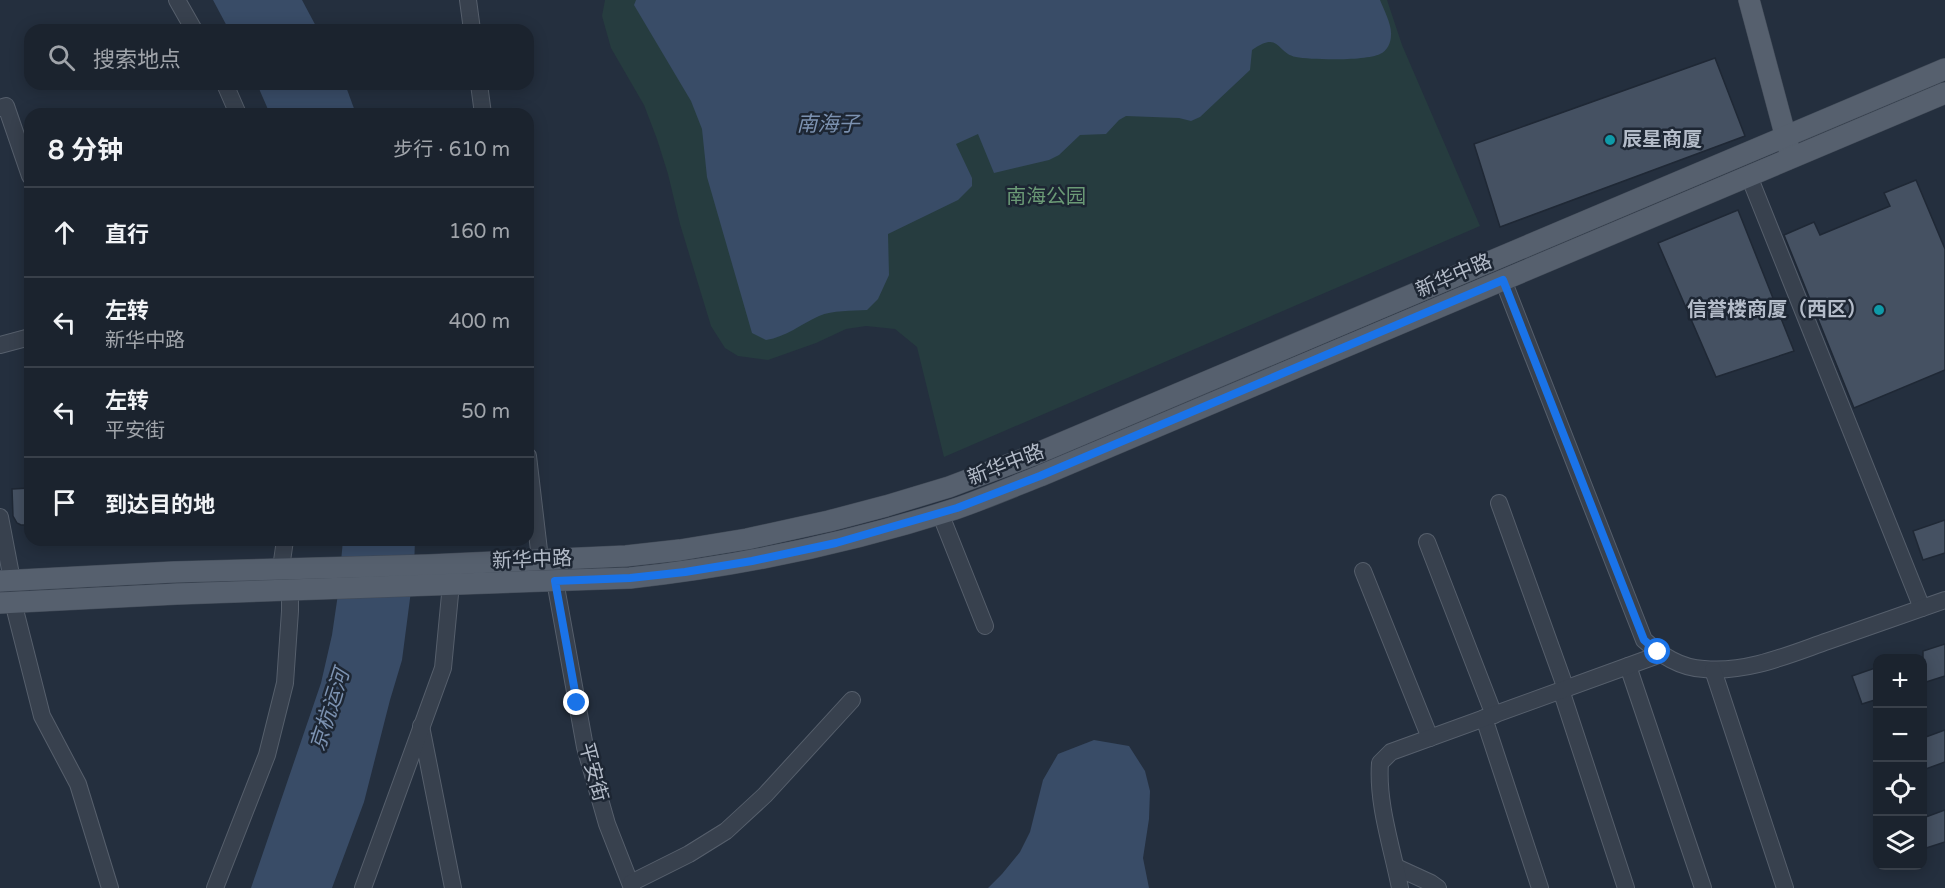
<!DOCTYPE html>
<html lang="zh">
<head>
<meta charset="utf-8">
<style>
	:root { --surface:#1b232e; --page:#282f3a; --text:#f1f3f6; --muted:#a0a4aa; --line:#39404a }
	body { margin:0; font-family:"Varela Round","Noto Sans SC",sans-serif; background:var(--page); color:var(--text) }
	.controls { position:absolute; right:18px; bottom:18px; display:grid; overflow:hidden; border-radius:12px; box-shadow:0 3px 15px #0003 }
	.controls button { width:54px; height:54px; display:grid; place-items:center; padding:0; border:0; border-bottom:2px solid var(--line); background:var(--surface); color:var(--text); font:30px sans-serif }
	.stop { position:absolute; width:18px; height:18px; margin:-14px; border:4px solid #1a73e8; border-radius:50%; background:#fff }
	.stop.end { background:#1a73e8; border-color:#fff; box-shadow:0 2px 6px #0008 }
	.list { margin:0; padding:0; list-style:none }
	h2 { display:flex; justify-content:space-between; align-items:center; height:78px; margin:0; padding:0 24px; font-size:26px }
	h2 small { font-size:20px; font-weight:400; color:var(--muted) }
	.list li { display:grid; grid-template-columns:39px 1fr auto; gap:18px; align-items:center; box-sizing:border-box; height:90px; padding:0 24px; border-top:2px solid var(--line) }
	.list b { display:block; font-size:22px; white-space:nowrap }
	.list p { margin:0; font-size:20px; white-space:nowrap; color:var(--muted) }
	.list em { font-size:20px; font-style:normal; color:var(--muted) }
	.icon { flex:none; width:33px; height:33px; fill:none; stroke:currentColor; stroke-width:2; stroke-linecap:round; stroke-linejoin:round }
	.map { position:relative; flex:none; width:1945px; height:888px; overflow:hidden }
	.search { position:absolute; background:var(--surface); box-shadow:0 3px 15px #0003; left:24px; top:24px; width:510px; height:66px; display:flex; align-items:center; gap:15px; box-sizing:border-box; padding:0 21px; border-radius:18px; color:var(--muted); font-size:22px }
	.panel { position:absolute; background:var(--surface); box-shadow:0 3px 15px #0003; left:24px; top:108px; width:510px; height:438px; border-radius:18px }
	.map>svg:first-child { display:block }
	.green { fill:#263c3f }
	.water { fill:#394c67 }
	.building { fill:#455162; stroke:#1f2835; stroke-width:1.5 }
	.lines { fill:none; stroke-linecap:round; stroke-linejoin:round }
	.minor-casing { stroke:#565f6c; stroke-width:18 }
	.major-casing { stroke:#414a57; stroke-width:22 }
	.minor { stroke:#38414e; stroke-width:16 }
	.major { stroke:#56606e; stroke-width:21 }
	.route { stroke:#1a73e8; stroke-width:8 }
	.culture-dot { fill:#0f9aa8; stroke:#1d2633; stroke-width:2 }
	.labels { text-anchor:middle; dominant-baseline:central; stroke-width:5; stroke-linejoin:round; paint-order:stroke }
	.poi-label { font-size:20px; font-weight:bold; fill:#b4bcc9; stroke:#1d2633; text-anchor:start }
	.park-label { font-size:20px; fill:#6b9a76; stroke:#1d2633 }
	.street-label { font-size:20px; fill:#b4bcc9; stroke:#1d2633 }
	.water-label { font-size:21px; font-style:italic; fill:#7c92b1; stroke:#1d2633 }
</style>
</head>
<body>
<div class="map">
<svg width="1945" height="888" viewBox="0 0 1945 888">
	<rect width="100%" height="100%" fill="#242f3e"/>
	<path class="green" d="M605 0H1387L1402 45 1480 226 944 457 917 347 895 329 866 326 846 329 816 343 768 360 738 356 725 348 711 326 680 224 668 174 657 139 644 105 611 48 602 16Z"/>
	<g class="water">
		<path d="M213 0H302L318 30H229Z"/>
		<path d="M636 0H1380C1384 10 1392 25 1391 35 1391 43 1387 51 1380 54 1366 61 1312 60 1296 57 1276 53 1280 30 1252 50L1250 70 1200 117 1191 121 1179 118 1126 116 1119 120 1106 134 1080 135 1059 155 1049 160 994 173 978 134 956 144 972 178V186L958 200 888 234 889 275 878 299 867 310C851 311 833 310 819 316 801 324 786 337 766 340L752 333 707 177 702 129 691 101 634 5Z"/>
		<path d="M257 84H345L356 114H270Z"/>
		<path d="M343 540H415L414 568 402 660 390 700 364 802 332 888H251L321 683 332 635 338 594Z"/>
		<path d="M1094 740 1129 746 1145 771 1150 791 1149 819 1143 858 1149 888H988L1002 874 1020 852 1030 832 1043 780 1058 754Z"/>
	</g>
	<g class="building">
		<path d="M1715 58 1745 136 1500 227 1474 144Z"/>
		<path d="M1916 180 1945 249V370L1854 408 1784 235 1814 222 1820 235 1890 206 1884 193Z"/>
		<path d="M1738 210 1794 351 1716 377 1658 243Z"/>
		<path d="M30 488V525H21L17 523 13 516 12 489Z"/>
		<path d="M1945 520V553L1923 560 1913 531Z"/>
		<path d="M1945 644V676L1923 683V651Z"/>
		<path d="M1878 667V699L1862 704 1852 676Z"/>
		<path d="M1945 730V762L1923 770V738Z"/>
		<path d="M1945 810V842L1923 849V818Z"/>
	</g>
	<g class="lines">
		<defs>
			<g id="minor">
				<path d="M177 0 194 30"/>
				<path d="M468 0 472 30"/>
				<path d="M225 84 238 114"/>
				<path d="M479 84 483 114"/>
				<path d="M0 108 6 106 30 176"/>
				<path d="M1749 176 1922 608"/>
				<path d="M1503 280 1644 640C1661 655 1680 668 1704 669 1747 673 1788 655 1828 641 1867 627 1906 614 1945 600"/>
				<path d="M0 345 30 337"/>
				<path d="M528 456 540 559"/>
				<path d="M1499 503 1566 689"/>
				<path d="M940 513 985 626"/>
				<path d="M0 517 12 580"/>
				<path d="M1427 542 1494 715"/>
				<path d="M281 568 285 540"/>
				<path d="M1363 571 1430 738"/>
				<path d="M555 581 585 747 607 824 632 888"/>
				<path d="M13 602 42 716 78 784 110 888"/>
				<path d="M1628 666 1703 888"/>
				<path d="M1713 670 1785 888"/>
				<path d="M1561 690 1626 888"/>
				<path d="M1484 718 1540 888"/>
				<path d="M421 726 453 888"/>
				<path d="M1396 867 1431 883 1438 888"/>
				<path d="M631 883 689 854 726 831 765 795 852 700"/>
				<path d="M215 888 267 755 285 683 290 611V590"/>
				<path d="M363 888 443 668 451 584"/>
				<path d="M1400 888C1392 847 1377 804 1380 763L1391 752 1661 654"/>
			</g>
			<g id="major">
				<path d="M1749 0 1789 149"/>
				<path d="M0 581 174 572 428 565 626 556 680 550 747 539 829 521 886 506 949 487 1031 456 1945 69"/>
				<path d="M0 603 177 594 630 578C740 566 849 543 955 509 984 499 1012 487 1040 476L1945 93"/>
			</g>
		</defs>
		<use href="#minor" class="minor-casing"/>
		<use href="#major" class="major-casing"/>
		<use href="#minor" class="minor"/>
		<use href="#major" class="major"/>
	</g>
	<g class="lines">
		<path class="route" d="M577 703 555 581 630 578 685 572 752 561 836 543 957 508 1040 476 1503 280 1644 640 1658 652"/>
	</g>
	<g class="culture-dot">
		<circle cx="1610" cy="140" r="6"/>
		<circle cx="1879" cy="310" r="6"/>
	</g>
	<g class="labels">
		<g class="poi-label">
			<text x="1622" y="140">辰星商厦</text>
			<text x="1867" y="310" text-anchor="end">信誉楼商厦（西区）</text>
		</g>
		<g class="park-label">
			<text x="1046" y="197">南海公园</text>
		</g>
		<g class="street-label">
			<text transform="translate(1454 276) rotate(-23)">新华中路</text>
			<text transform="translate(1006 465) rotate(-21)">新华中路</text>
			<text transform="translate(532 560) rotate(-2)">新华中路</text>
			<text transform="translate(593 772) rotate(75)">平安街</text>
		</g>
		<g class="water-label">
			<text x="828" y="124">南海子</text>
			<text transform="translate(330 710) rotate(-72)">京杭运河</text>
		</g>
	</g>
</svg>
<div class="controls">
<button>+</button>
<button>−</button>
<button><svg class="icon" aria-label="locate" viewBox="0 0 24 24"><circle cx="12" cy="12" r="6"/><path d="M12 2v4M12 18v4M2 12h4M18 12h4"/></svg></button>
<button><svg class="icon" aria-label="layers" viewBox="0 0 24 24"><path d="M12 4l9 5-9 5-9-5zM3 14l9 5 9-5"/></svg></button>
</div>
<div class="stop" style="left:1658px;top:652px"></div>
<div class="stop end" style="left:577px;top:703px"></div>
<div class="search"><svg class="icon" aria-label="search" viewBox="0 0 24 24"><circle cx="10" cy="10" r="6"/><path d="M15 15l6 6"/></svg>搜索地点</div>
<section class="panel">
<h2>8 分钟<small>步行 · 610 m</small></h2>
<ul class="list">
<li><svg class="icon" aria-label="ahead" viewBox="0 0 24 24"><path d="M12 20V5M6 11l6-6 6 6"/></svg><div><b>直行</b></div><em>160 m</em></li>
<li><svg class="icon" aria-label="left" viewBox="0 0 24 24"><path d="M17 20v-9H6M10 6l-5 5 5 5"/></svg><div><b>左转</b><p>新华中路</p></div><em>400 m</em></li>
<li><svg class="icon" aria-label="left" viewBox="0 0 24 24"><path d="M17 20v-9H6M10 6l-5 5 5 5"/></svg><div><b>左转</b><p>平安街</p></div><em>50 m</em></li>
<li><svg class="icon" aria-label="arrive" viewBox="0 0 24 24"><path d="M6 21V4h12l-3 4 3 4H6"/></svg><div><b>到达目的地</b></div></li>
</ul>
</section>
</div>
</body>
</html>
